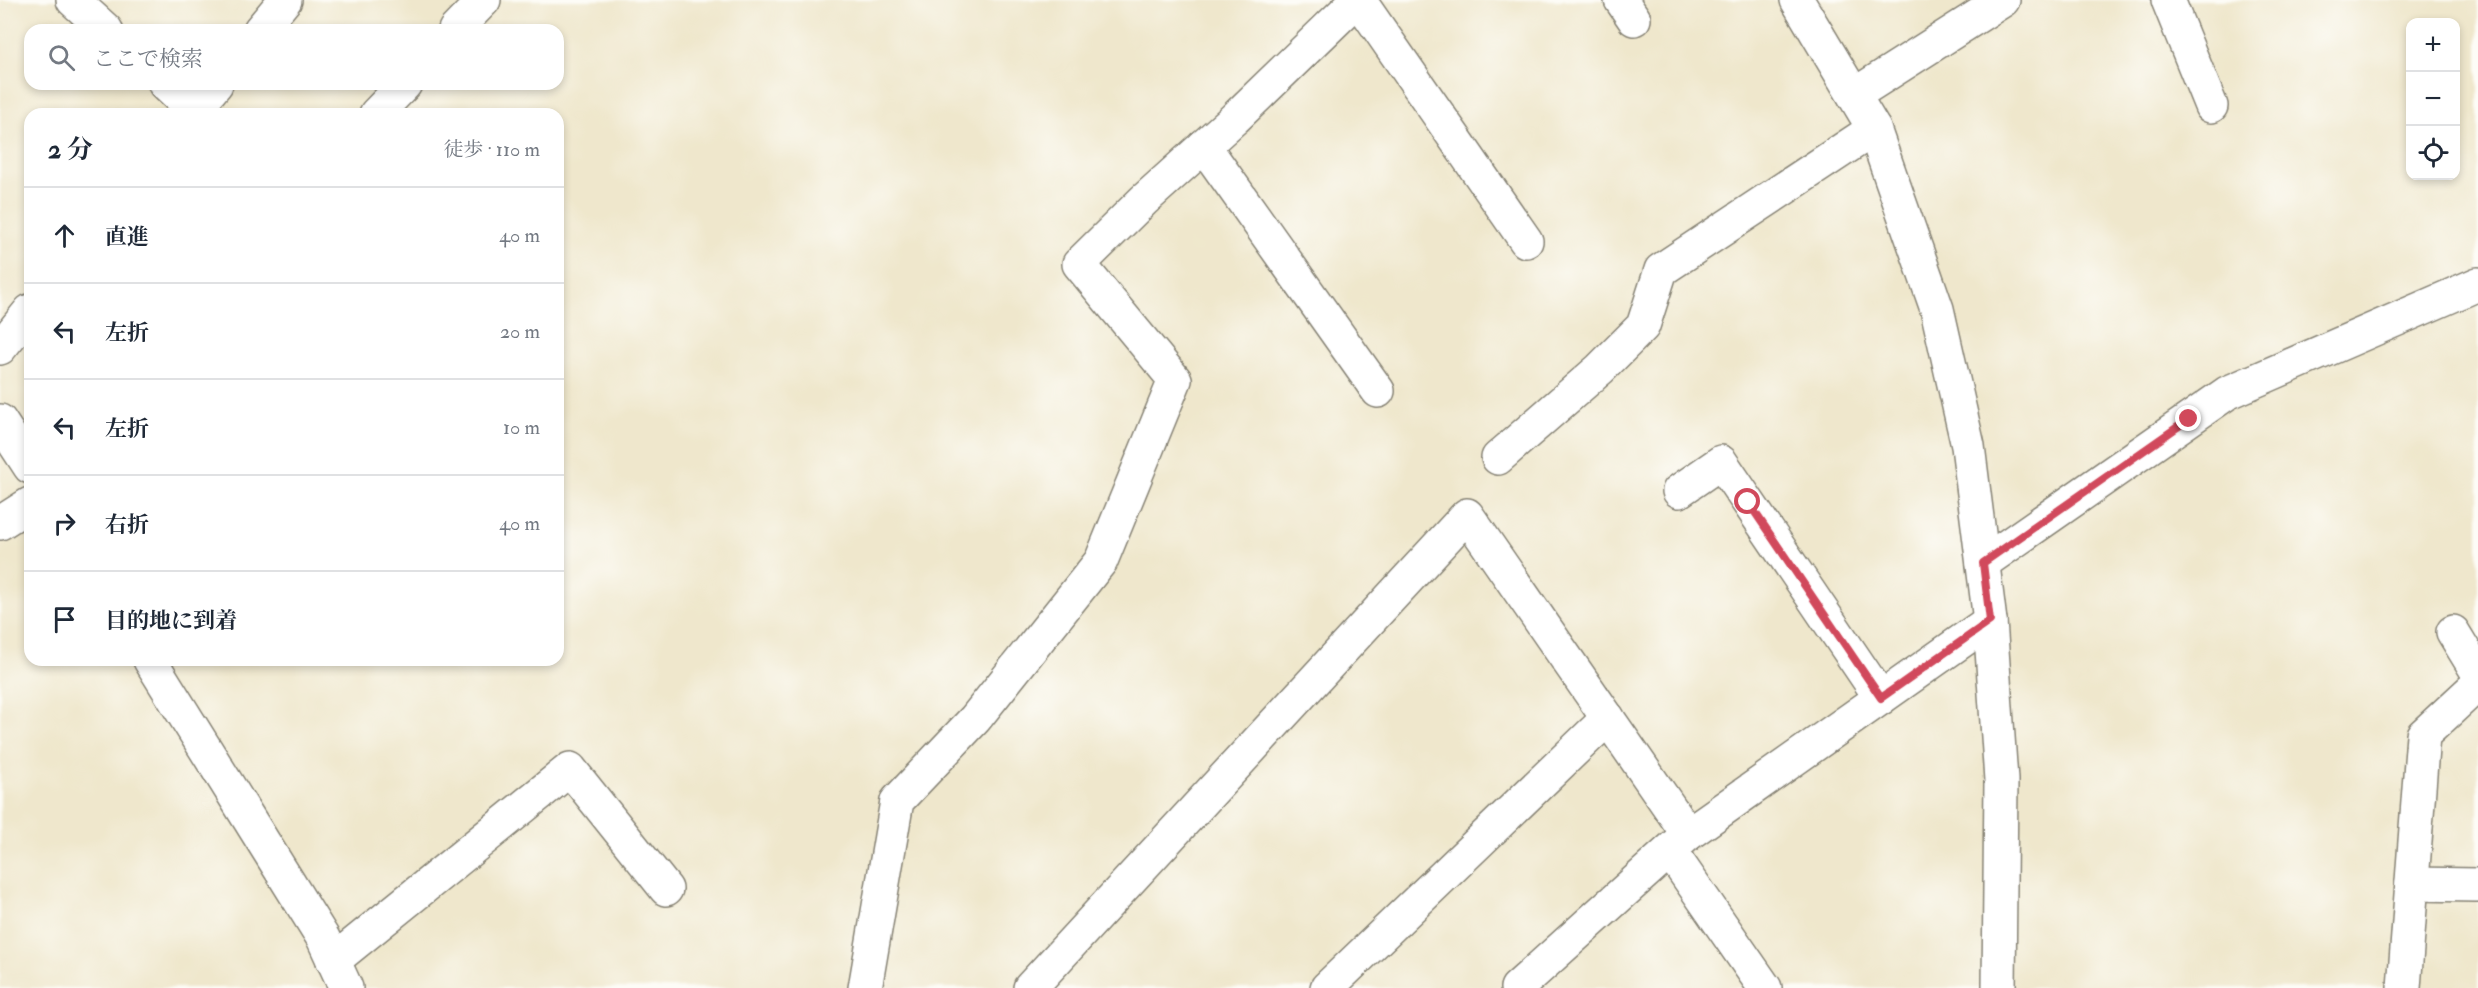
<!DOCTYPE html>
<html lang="ja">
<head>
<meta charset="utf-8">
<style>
	:root { --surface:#fff; --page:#f2f2f3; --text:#1f2937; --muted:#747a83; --line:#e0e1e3 }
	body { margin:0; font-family:"IM FELL Double Pica","Noto Serif JP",serif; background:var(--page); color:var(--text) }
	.controls { position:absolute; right:18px; top:18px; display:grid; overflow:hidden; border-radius:12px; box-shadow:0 3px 9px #0003 }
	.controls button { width:54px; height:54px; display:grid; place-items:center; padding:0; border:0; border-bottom:2px solid var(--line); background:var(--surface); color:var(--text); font:30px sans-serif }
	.stop { position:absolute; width:18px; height:18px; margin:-14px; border:4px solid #d1495b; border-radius:50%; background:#fff }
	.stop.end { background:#d1495b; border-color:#fff; box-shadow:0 2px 6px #0008 }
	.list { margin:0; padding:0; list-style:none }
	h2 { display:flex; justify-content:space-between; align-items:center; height:78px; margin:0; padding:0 24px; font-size:26px }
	h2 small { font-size:20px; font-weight:400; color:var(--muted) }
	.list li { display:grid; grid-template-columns:39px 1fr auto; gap:18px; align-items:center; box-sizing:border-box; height:96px; padding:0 24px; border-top:2px solid var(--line) }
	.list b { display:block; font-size:22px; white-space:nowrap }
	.list em { font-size:20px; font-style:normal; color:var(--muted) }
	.icon { flex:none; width:33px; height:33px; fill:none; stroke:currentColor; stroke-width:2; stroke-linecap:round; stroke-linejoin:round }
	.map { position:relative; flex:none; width:2478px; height:988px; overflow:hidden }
	.search { position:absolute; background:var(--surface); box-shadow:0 3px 9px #0003; left:24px; top:24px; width:540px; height:66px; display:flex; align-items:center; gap:15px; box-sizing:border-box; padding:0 21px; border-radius:18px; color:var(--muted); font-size:22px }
	.panel { position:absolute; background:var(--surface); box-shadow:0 3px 9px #0003; left:24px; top:108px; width:540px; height:558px; border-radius:18px }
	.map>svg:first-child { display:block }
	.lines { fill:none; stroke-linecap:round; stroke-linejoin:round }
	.minor-casing { stroke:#868274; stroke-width:36 }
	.minor { stroke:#fff; stroke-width:33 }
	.route { stroke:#d1495b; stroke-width:8 }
</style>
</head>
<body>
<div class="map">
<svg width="2478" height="988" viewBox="0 0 2478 988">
	<rect width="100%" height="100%" fill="#fdfcf7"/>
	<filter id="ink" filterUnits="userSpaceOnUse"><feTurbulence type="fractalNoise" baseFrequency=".0167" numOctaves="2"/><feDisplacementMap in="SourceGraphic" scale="12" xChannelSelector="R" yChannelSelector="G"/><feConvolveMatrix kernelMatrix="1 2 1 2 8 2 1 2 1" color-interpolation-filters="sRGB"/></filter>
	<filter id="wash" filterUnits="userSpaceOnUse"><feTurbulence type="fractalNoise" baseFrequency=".008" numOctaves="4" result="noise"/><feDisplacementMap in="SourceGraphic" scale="24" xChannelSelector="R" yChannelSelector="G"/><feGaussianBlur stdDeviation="1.35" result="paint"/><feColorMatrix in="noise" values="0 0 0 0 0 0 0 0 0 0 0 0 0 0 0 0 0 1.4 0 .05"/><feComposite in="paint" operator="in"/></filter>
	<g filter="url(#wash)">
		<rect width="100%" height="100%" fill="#efe7cc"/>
	</g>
	<g filter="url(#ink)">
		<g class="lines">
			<defs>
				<g id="minor">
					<path d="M73 0 106 30"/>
					<path d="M1359 0 1526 241"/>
					<path d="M1621 0 1634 19"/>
					<path d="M1797 0 1874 129 1937 309 1968 446 1990 621 2001 780 1999 988"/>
					<path d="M2168 0 2211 106"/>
					<path d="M260 30 285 0"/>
					<path d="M455 30 484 0"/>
					<path d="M165 84 194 111"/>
					<path d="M1854 95 2003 0"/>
					<path d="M191 114 216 84"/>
					<path d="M376 114 405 84"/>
					<path d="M1204 146 1378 391"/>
					<path d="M0 348 30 311"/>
					<path d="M0 421 30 467"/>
					<path d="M1498 458 1600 369 1643 326 1661 270 1874 129"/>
					<path d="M1679 491 1721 462 1881 698"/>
					<path d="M0 523 30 504"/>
					<path d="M1983 563 2227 393 2478 284"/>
					<path d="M2453 632 2478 673"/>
					<path d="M150 660 323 938 346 988"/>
					<path d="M1670 851 1765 988"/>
					<path d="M2412 884 2478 885"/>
					<path d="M333 961 570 769 666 889"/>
					<path d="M865 988 897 801 975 719 1101 561 1175 380 1079 264 1144 200 1235 118 1357 0"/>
					<path d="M1030 988 1467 515 1688 834"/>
					<path d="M1327 988 1608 718"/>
					<path d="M1517 988 1688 834 1990 621"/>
					<path d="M2404 988 2423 735 2478 684"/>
				</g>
			</defs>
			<use href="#minor" class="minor-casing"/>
			<use href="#minor" class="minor"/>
		</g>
	</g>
	<g class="lines" filter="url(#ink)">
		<path class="route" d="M1748 502 1881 698 1990 621 1983 563 2189 419"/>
	</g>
</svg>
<div class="controls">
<button>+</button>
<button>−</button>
<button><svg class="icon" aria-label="locate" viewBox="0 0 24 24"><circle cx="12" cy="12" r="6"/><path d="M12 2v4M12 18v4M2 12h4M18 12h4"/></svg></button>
</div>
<div class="stop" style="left:1748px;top:502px"></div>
<div class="stop end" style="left:2189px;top:419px"></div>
<div class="search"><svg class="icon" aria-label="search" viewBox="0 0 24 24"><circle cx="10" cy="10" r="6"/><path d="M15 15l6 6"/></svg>ここで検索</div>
<section class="panel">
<h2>2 分<small>徒歩 · 110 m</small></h2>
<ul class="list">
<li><svg class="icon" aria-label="ahead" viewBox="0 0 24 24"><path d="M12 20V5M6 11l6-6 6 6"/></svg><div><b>直進</b></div><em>40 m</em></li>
<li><svg class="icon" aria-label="left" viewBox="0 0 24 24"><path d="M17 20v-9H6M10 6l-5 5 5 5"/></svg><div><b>左折</b></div><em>20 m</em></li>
<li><svg class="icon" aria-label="left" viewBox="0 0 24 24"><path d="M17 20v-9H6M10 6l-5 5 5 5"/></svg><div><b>左折</b></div><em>10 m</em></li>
<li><svg class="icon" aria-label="right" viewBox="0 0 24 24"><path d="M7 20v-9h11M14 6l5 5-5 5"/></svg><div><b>右折</b></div><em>40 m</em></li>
<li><svg class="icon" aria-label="arrive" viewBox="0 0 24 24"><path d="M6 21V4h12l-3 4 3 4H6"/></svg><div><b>目的地に到着</b></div></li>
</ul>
</section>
</div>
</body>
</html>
